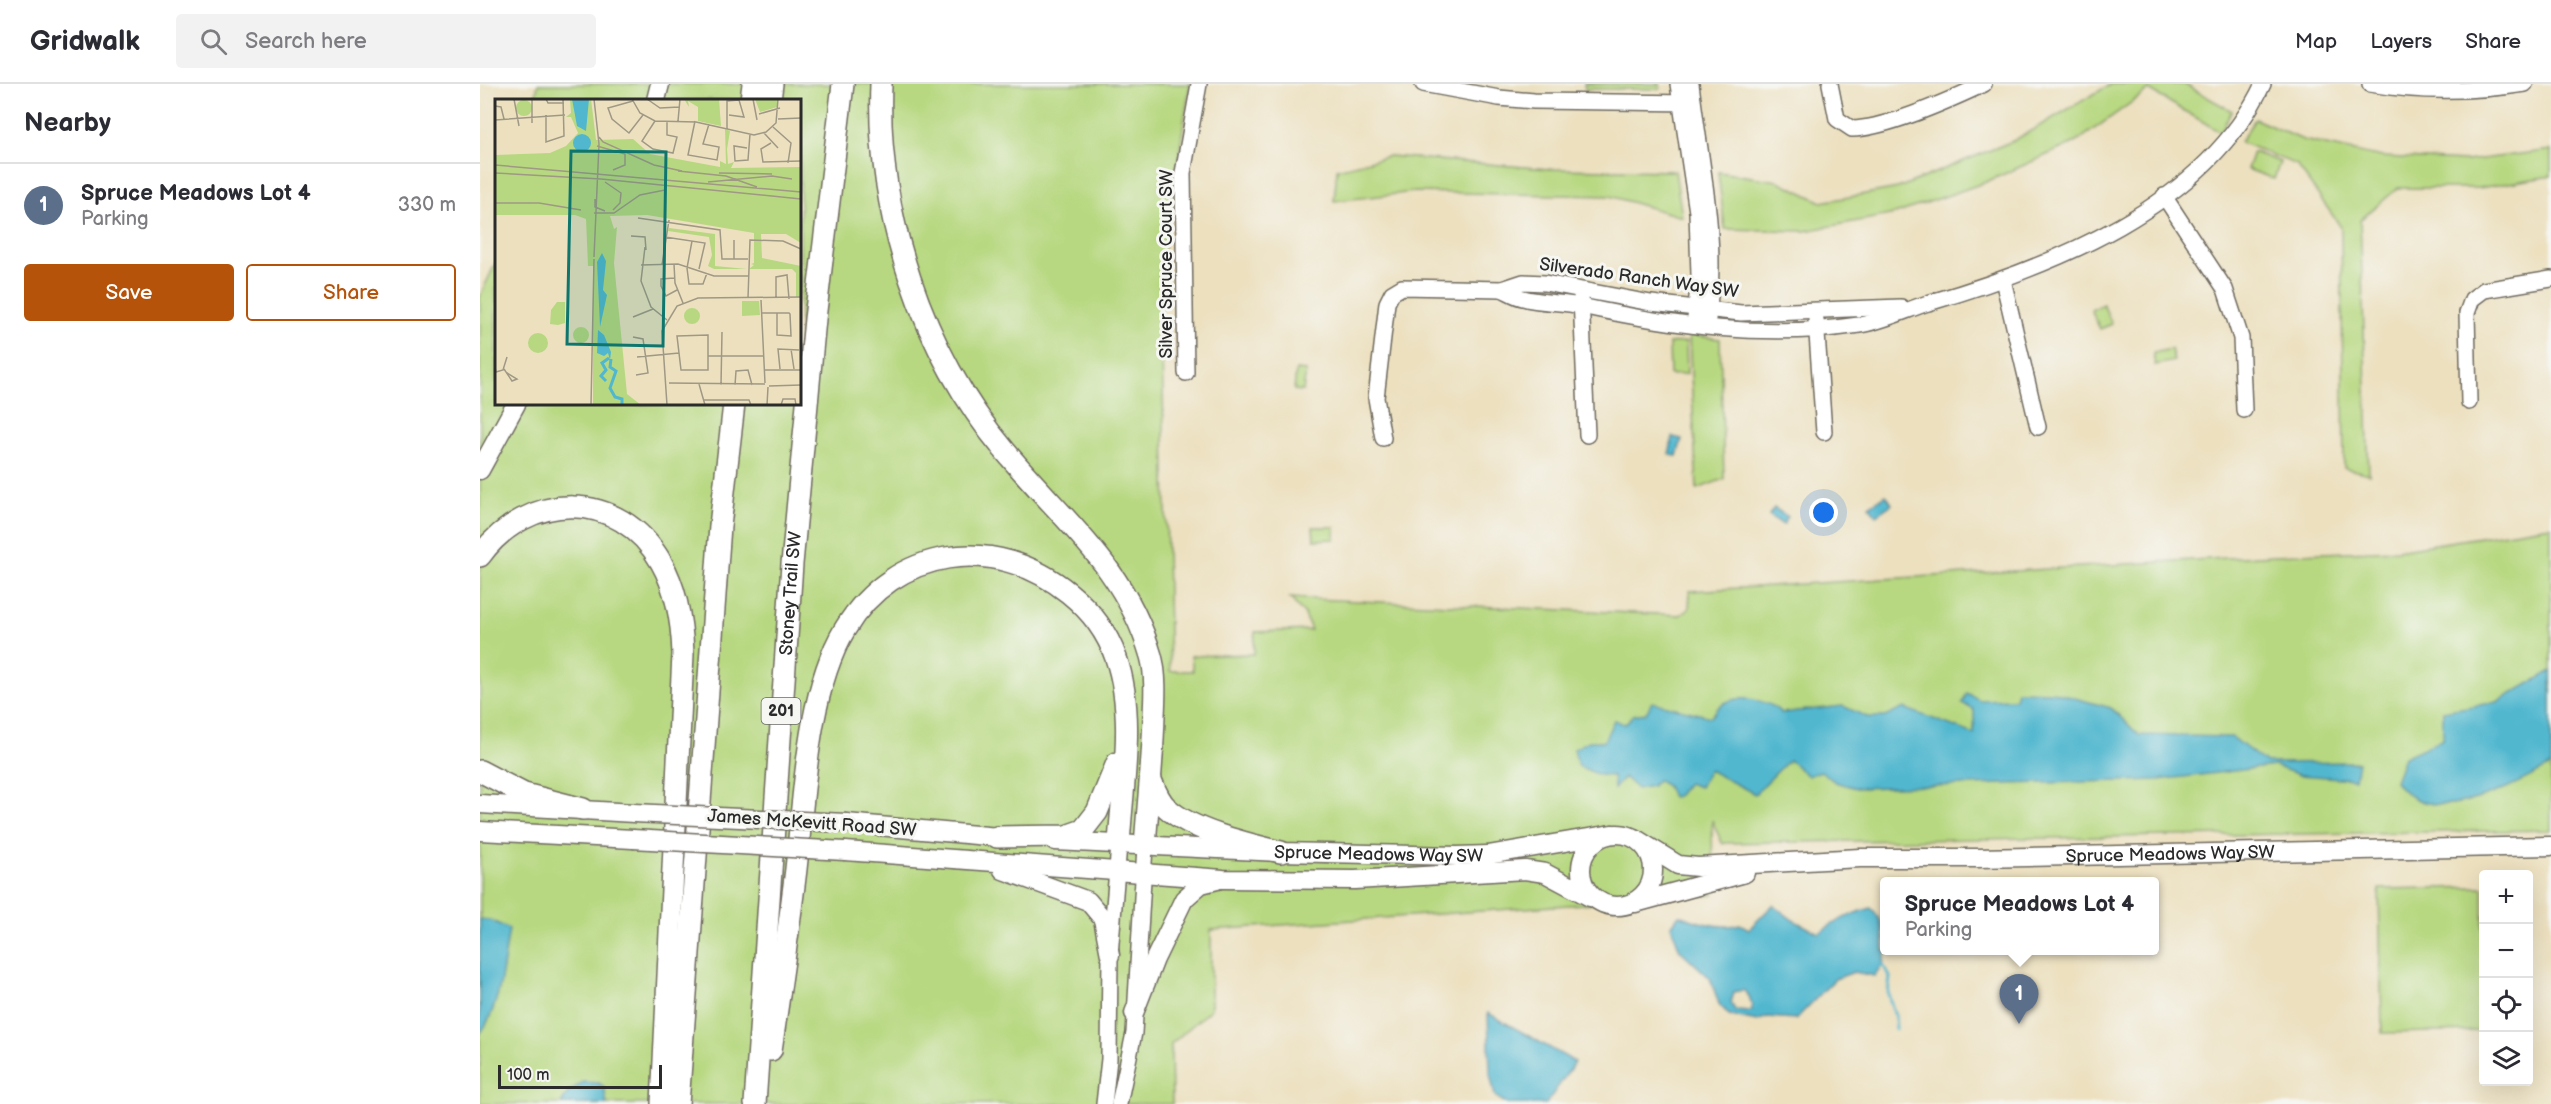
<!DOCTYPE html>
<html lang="en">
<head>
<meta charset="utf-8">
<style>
	:root { --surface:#fff; --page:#f2f2f3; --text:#2b2b33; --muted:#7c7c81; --line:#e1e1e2; --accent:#b45309 }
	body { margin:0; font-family:"Balsamiq Sans",sans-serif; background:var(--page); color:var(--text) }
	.controls { position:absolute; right:18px; bottom:18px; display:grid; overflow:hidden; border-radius:6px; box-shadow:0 6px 24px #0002 }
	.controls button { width:54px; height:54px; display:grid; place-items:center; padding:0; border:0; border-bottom:2px solid var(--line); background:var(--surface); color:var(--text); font:30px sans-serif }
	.scale { position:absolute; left:18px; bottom:15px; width:164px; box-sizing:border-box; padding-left:6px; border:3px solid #2b2b2b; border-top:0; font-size:16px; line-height:21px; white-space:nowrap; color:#2b2b2b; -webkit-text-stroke:4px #f6f6f2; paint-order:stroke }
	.you { position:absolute; left:1344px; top:429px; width:21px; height:21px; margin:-15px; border:4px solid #fff; border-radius:50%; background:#1a73e8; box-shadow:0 0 0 9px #1a73e833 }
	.badge { display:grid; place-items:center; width:39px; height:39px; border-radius:50%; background:var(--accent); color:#fff; font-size:20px; font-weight:700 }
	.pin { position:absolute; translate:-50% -50px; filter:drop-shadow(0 2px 3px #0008) }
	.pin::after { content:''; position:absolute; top:32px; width:21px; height:18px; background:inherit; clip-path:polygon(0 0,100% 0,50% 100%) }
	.popup { position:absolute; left:1400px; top:793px; width:279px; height:78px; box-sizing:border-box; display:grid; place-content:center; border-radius:6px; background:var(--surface); filter:drop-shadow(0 2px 4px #0005); font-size:20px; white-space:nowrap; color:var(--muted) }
	.popup b { font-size:22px; color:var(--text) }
	.popup::after { content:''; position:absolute; left:50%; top:100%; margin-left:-12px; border:12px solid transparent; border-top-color:var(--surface) }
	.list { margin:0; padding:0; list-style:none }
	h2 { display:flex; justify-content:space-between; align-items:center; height:78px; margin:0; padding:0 24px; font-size:26px }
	h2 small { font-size:20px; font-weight:400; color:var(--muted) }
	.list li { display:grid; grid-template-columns:39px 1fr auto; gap:18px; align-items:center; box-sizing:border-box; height:84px; padding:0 24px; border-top:2px solid var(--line) }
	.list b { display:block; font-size:22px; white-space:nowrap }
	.list p { margin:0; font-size:20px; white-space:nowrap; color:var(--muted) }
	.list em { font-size:20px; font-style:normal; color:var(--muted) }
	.actions { display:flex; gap:12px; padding:18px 24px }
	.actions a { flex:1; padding:14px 0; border:2px solid var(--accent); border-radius:6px; text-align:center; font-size:21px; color:var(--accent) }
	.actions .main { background:var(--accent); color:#fff }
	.icon { flex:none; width:33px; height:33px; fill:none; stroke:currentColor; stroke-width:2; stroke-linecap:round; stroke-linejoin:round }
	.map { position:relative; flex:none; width:2071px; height:1020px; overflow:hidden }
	header { display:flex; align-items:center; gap:36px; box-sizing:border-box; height:84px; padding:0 30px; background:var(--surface); border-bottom:2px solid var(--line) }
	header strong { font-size:28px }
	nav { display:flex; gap:33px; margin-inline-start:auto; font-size:21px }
	.search { width:420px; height:54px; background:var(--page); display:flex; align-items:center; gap:15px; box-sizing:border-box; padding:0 21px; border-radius:6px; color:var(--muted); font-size:22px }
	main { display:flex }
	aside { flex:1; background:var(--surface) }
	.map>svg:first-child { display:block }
	.green { fill:#b7d880; stroke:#718256; stroke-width:1.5 }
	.water { fill:#51b7cf; stroke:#3e717d; stroke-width:1.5; fill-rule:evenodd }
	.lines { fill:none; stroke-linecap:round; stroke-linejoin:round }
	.stream { stroke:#51b7cf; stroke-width:3 }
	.minor-casing { stroke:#6f6a5f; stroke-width:18 }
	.major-casing { stroke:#6f6a5f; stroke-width:21 }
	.highway-casing { stroke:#6f6a5f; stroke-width:24 }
	.minor { stroke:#fff; stroke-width:15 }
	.major { stroke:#fff; stroke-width:18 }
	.highway { stroke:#fff; stroke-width:21 }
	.major-bridge-casing { stroke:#6f6a5f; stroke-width:21; stroke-linecap:butt }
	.major-bridge { stroke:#fff; stroke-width:18 }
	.labels { text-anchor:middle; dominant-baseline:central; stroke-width:6; stroke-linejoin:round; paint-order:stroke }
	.shield { fill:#f6f6f2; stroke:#686867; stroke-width:1.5 }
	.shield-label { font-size:16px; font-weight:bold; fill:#2b2b2b }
	.street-label { font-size:18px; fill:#2b2b2b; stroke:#f6f6f2 }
	.inset-river { fill:none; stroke:#51b7cf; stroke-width:3 }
	.inset-road { fill:none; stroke:#9f9884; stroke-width:1.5 }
	.view { fill:#0f766e; fill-opacity:0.15; stroke:#0f766e; stroke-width:3 }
	.inset-edge { fill:none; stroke:#2b2b2b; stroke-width:3 }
</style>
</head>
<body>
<header>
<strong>Gridwalk</strong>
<div class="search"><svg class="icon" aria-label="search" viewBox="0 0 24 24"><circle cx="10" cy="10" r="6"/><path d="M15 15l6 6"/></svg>Search here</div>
<nav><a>Map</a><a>Layers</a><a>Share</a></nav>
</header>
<main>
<aside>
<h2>Nearby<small></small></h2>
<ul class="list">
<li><span class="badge" style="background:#5c6f8a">1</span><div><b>Spruce Meadows Lot 4</b><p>Parking</p></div><em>330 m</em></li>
</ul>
<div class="actions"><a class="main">Save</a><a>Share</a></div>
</aside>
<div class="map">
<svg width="2071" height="1020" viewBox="0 0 2071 1020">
	<rect width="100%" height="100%" fill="#f6f6f2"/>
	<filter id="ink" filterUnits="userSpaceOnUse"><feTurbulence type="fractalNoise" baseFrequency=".0167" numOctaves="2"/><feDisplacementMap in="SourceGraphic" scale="12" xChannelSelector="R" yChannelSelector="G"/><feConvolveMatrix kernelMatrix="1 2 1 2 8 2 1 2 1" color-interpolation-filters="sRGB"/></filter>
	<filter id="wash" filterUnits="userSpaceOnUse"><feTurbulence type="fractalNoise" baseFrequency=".008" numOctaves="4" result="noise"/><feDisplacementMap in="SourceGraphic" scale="24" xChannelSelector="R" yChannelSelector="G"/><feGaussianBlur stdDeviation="1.35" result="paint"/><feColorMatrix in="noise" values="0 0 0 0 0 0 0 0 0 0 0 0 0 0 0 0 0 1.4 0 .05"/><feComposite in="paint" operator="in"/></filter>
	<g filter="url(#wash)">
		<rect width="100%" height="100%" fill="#ece0bf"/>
		<g class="green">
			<path d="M58 0H710L680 190 690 587H713L711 572 774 570 775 548 831 546 825 531 810 514 1200 531 1209 525 1210 507 1794 471 1917 466 2071 442V746L1242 759 1232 736 1233 811 731 846V925L691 960 692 1020H0V212L16 178V320H320V16H55Z"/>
			<path d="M1104 0H1180V5H1105Z"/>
			<path d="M1631 0H1704L1752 27 1740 48 1669 6 1596 58 1506 98 1415 130 1325 147 1245 145 1238 88 1298 97 1342 118 1418 104 1535 56Z"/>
			<path d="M1775 35 1823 56 1902 73 1986 77 2071 66V92L1999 104H1918L1880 136 1889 390 1864 384 1861 143 1817 81 1760 58Z"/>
			<path d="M1773 68 1800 78 1794 95 1767 85Z"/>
			<path d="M909 72 1069 85 1195 87 1202 133 1130 112 934 108 854 117 857 85Z"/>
			<path d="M1623 220 1632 240 1620 245 1611 226Z"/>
			<path d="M1209 251 1240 255 1244 395 1217 405Z"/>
			<path d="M1206 258 1207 290 1190 291 1189 259Z"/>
			<path d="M1691 265 1694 277 1675 281 1673 269Z"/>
			<path d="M816 286 826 287 823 307 814 306Z"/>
			<path d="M833 443H855V455L834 456Z"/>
			<path d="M2003 803V947L1902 949 1899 805Z"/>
		</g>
		<g class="water">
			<path d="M1193 353 1202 355 1197 372 1189 370Z"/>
			<path d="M1406 411 1412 420 1396 431 1389 422Z"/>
			<path d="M1294 424 1308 433 1303 441 1289 431Z"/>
			<path d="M2071 587V682C2030 703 1950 748 1915 697L1924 673 1963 655V627L2017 618Z"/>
			<path d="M1537 607 1573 608 1631 624 1659 651 1752 653 1786 679 1878 678 1875 695 1819 691 1795 682 1678 696 1376 704 1355 698 1341 687 1328 692 1309 676 1275 710 1229 686 1220 703 1208 699 1197 712 1192 713 1187 702 1177 696 1172 702 1157 705 1144 693 1134 705 1133 692 1119 691 1098 682 1094 665 1109 657H1124L1134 636 1145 640 1153 631 1166 629 1172 618 1231 633C1234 630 1237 624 1240 622 1256 609 1288 615 1301 629L1363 622 1387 633H1405L1424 624 1494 650V626L1482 619 1487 609 1500 616 1535 615Z"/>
			<path d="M1293 821 1313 836 1339 849C1355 837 1372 829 1391 824 1404 836 1404 849 1404 866L1406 867 1403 881 1394 892 1374 888 1355 895 1316 935 1287 933 1277 937 1249 931 1239 920 1230 894 1200 866 1191 842 1199 831C1217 838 1242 846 1260 840L1269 845ZM1263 906C1270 910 1272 920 1272 927L1255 926 1251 919 1254 908Z"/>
			<path d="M0 835 10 836 29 845C23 879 21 922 0 950Z"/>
			<path d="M1008 929 1095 978 1066 1020H1027L1015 1012 1010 990Z"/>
			<path d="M103 998 119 999 124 1003 127 1020H81L89 1007Z"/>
		</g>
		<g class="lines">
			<path class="stream" d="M1403 881 1410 893 1408 910 1415 932 1416 945"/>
		</g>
	</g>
	<g filter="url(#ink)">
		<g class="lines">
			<defs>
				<g id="minor">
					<path d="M943 0 1019 14 1054 17 1213 19"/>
					<path d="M1198 0 1217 128 1219 191 1215 235"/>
					<path d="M1211 0C1221 84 1238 149 1228 235"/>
					<path d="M1350 0 1357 35 1372 45C1408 44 1470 16 1504 0"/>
					<path d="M1890 0C1942 9 1993 8 2045 0"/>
					<path d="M1684 112 1745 205 1761 254 1764 326"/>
					<path d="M1523 196 1558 343"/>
					<path d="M1022 205C1029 208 1036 213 1043 214 1061 219 1082 218 1101 222 1193 242 1285 255 1379 241 1402 238 1426 226 1448 219 1571 183 1725 123 1783 0"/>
					<path d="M1101 213 1107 351"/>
					<path d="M1336 236 1344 348"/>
					<path d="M706 289 703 89 719 0"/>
					<path d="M1989 318 1987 229 1992 215 2004 206 2071 195"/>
					<path d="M903 354 896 314 907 219 912 209 922 203 1022 205 1043 198 1065 199 1171 219 1261 229 1421 223"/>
					<path d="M624 1020 629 975 630 871 639 761"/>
					<path d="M639 1020 654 949 665 762"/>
				</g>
				<g id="major">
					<path d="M176 16 180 0"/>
					<path d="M0 386 36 320"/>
					<path d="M0 720 154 729"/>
					<path d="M366 739 529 754"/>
					<path d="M0 747 153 755"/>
					<circle cx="1137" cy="786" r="36"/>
					<path id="s1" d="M1156 755 1198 781 1218 783 1380 774H1497L2071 762"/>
					<path id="s2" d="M575 757 801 768 977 772 1008 771 1132 750"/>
					<path d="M365 767 743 795 875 796 1045 786 1065 789 1110 813"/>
					<path d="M523 786 608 817 623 835 630 871"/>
					<path d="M1155 819 1265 789"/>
					<path d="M654 929 675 875 704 815 721 800 737 796"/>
				</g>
				<g id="highway">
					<path d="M401 0C396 129 442 268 525 367 582 436 645 482 671 572 676 590 675 612 674 631 673 675 668 719 665 762"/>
					<path d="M271 16 273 0"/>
					<path d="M290 16 292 0"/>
					<path d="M0 472C47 407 139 404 181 478 197 506 202 538 203 570L182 1020"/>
					<path d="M0 687 44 710 103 725"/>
					<path d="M671 696C675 706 679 717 687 724 712 747 768 760 801 768"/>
					<path d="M517 753 586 752 603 746 617 728 637 679"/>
					<path d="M291 966C300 905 309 845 316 785 324 713 327 608 365 545 414 463 516 449 589 509 610 526 627 548 636 574 656 631 642 702 639 761"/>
					<path d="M198 1020 240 442 254 320"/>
					<path id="s3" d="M275 1020 312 480 335 235 363 0"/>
				</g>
			</defs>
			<use href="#minor" class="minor-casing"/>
			<use href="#major" class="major-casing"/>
			<use href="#highway" class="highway-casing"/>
			<use href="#minor" class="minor"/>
			<use href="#major" class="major"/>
			<use href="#highway" class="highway"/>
			<defs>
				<g id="major-bridge">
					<path d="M154 729 366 739"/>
					<path d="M153 755 365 767"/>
				</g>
			</defs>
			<use href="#major-bridge" class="major-bridge-casing"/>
			<use href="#major-bridge" class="major-bridge"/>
		</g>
	</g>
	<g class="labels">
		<rect class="shield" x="281.5" y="614" width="39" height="26" rx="4.5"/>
		<g class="shield-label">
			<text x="301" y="627">201</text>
		</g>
		<g class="street-label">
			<text transform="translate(686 180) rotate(-90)">Silver Spruce Court SW</text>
			<text transform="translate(1159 194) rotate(8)">Silverado Ranch Way SW</text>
			<text stroke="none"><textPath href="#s3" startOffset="512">Stoney Trail SW</textPath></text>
			<text transform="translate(332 739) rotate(4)">James McKevitt Road SW</text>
			<text stroke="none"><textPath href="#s2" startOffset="324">Spruce Meadows Way SW</textPath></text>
			<text stroke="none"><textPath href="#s1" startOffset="542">Spruce Meadows Way SW</textPath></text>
		</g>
	</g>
	<g transform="translate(15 15)">
		<rect width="306" height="306" fill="#ece0bf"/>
		<path d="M75 0H96L101 41 138 40 155 55 225 68V62L231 65 230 30 235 32 232 50 233 65 239 63 236 69 306 68V144L291 135H266L267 159 306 167V198H301V174L297 170H254L259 166 256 165 259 164V134L152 116 115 117 119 130 122 128 119 164 132 295 146 306H98V167H93L91 120 80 116H0V56L55 54 71 47 83 34 76 18H71L76 14ZM189 0H224L226 27 203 22V8L193 2 194 8ZM260 0H282V8L265 13ZM21 9a8 8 0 1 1 16 0a8 8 0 1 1-16 0ZM174 129 220 135V167L252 170H219L213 167 217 156 214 138 173 132ZM247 202H264L265 216 247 217ZM62 203H70V224L63 226 55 225 56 211ZM189 217a8 8 0 1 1 16 0a8 8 0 1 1-16 0ZM78 236a8 8 0 1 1 16 0a8 8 0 1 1-16 0ZM33 244a10 10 0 1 1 20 0a10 10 0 1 1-20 0Z" fill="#b7d880"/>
		<path d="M77 0H94L91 32 82 27ZM78 44a9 9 0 1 1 18 0a9 9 0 1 1-18 0ZM107 154 111 162 108 191 112 196 105 228 102 163ZM103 231 109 236 116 253 115 261 113 254 109 257 102 254Z" fill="#51b7cf"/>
		<path class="inset-river" d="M116 260 115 268 121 272 115 289 120 298 127 300V306M111 282 106 277 111 271 107 264 114 259"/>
		<path class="inset-road" d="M19 0 24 27M51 0 53 4H69M99 0 104 45 99 158M137 0 145 14 160 22 201 23 259 36 271 33 281 24 283 0M152 0 165 9 184 8M258 0 262 21M138 2 113 9 117 20 134 34 148 16M0 7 6 8 9 20M264 15 285 9M51 16V43L69 37 68 0M283 20 306 19M0 21 70 16M160 22 147 42 158 50 178 54 182 38 172 36V23M183 22 185 0M200 22 193 56 222 61 224 48 208 45 214 25M37 24V0M278 28 296 44 293 64M232 30V2L244 1 249 18 234 16M269 34 283 49M104 38 108 43 159 66 187 72M276 44 266 50 268 63 306 62M102 47 130 55V66L118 71M252 49 239 47 240 62 253 61 255 35M0 66 306 93M183 72 231 77 262 88M0 74 106 80 306 100M224 74 277 75M110 83 126 94 125 104 118 111M213 83 277 77 297 80M100 100V108L110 112M0 104H44L86 111M99 114H119L145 96 170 91M143 119 225 131 227 160H253M136 137 150 138 151 151M170 138 210 144 204 170M197 142 192 169 194 185H208L212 174M150 148 146 182 156 208 172 221M239 160V141M179 165 180 184 188 204M146 166 183 165 219 177H253M167 166 174 121M179 179 166 180V187L171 197 182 191M253 199 255 141 288 142 306 150M281 199V178L292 176 294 200M266 201 270 284M266 214H294L295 215 296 237 282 236V214M138 218 158 210M182 237 213 236V271H186ZM138 238 148 240 153 274 141 276M296 250 299 270M213 257H268M142 258 184 254M0 269 1 273 8 271 12 258M9 270 17 282 22 280 12 274M285 270 283 250 304 251M269 271H306M174 284 270 285M204 285 210 306M226 286 227 233M240 286 241 272 253 271 257 286M274 287 306 286M208 301H254L256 306M96 306 99 160M172 306 167 232 182 207 203 199 306 198M272 306 273 288M286 306 288 300H300L301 306"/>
		<path class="view" d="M76 52 171 53 168 247 72 245Z"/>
		<rect width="306" height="306" class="inset-edge"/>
	</g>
</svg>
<div class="controls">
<button>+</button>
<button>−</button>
<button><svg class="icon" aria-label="locate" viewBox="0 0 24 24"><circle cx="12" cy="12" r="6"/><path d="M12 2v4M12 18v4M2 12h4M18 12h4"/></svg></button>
<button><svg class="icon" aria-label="layers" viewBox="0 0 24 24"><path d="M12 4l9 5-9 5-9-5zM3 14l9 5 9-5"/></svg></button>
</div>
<div class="scale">100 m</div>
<div class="you"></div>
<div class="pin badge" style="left:1539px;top:940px;background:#5c6f8a">1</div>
<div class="popup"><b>Spruce Meadows Lot 4</b>Parking</div>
</div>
</main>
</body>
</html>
